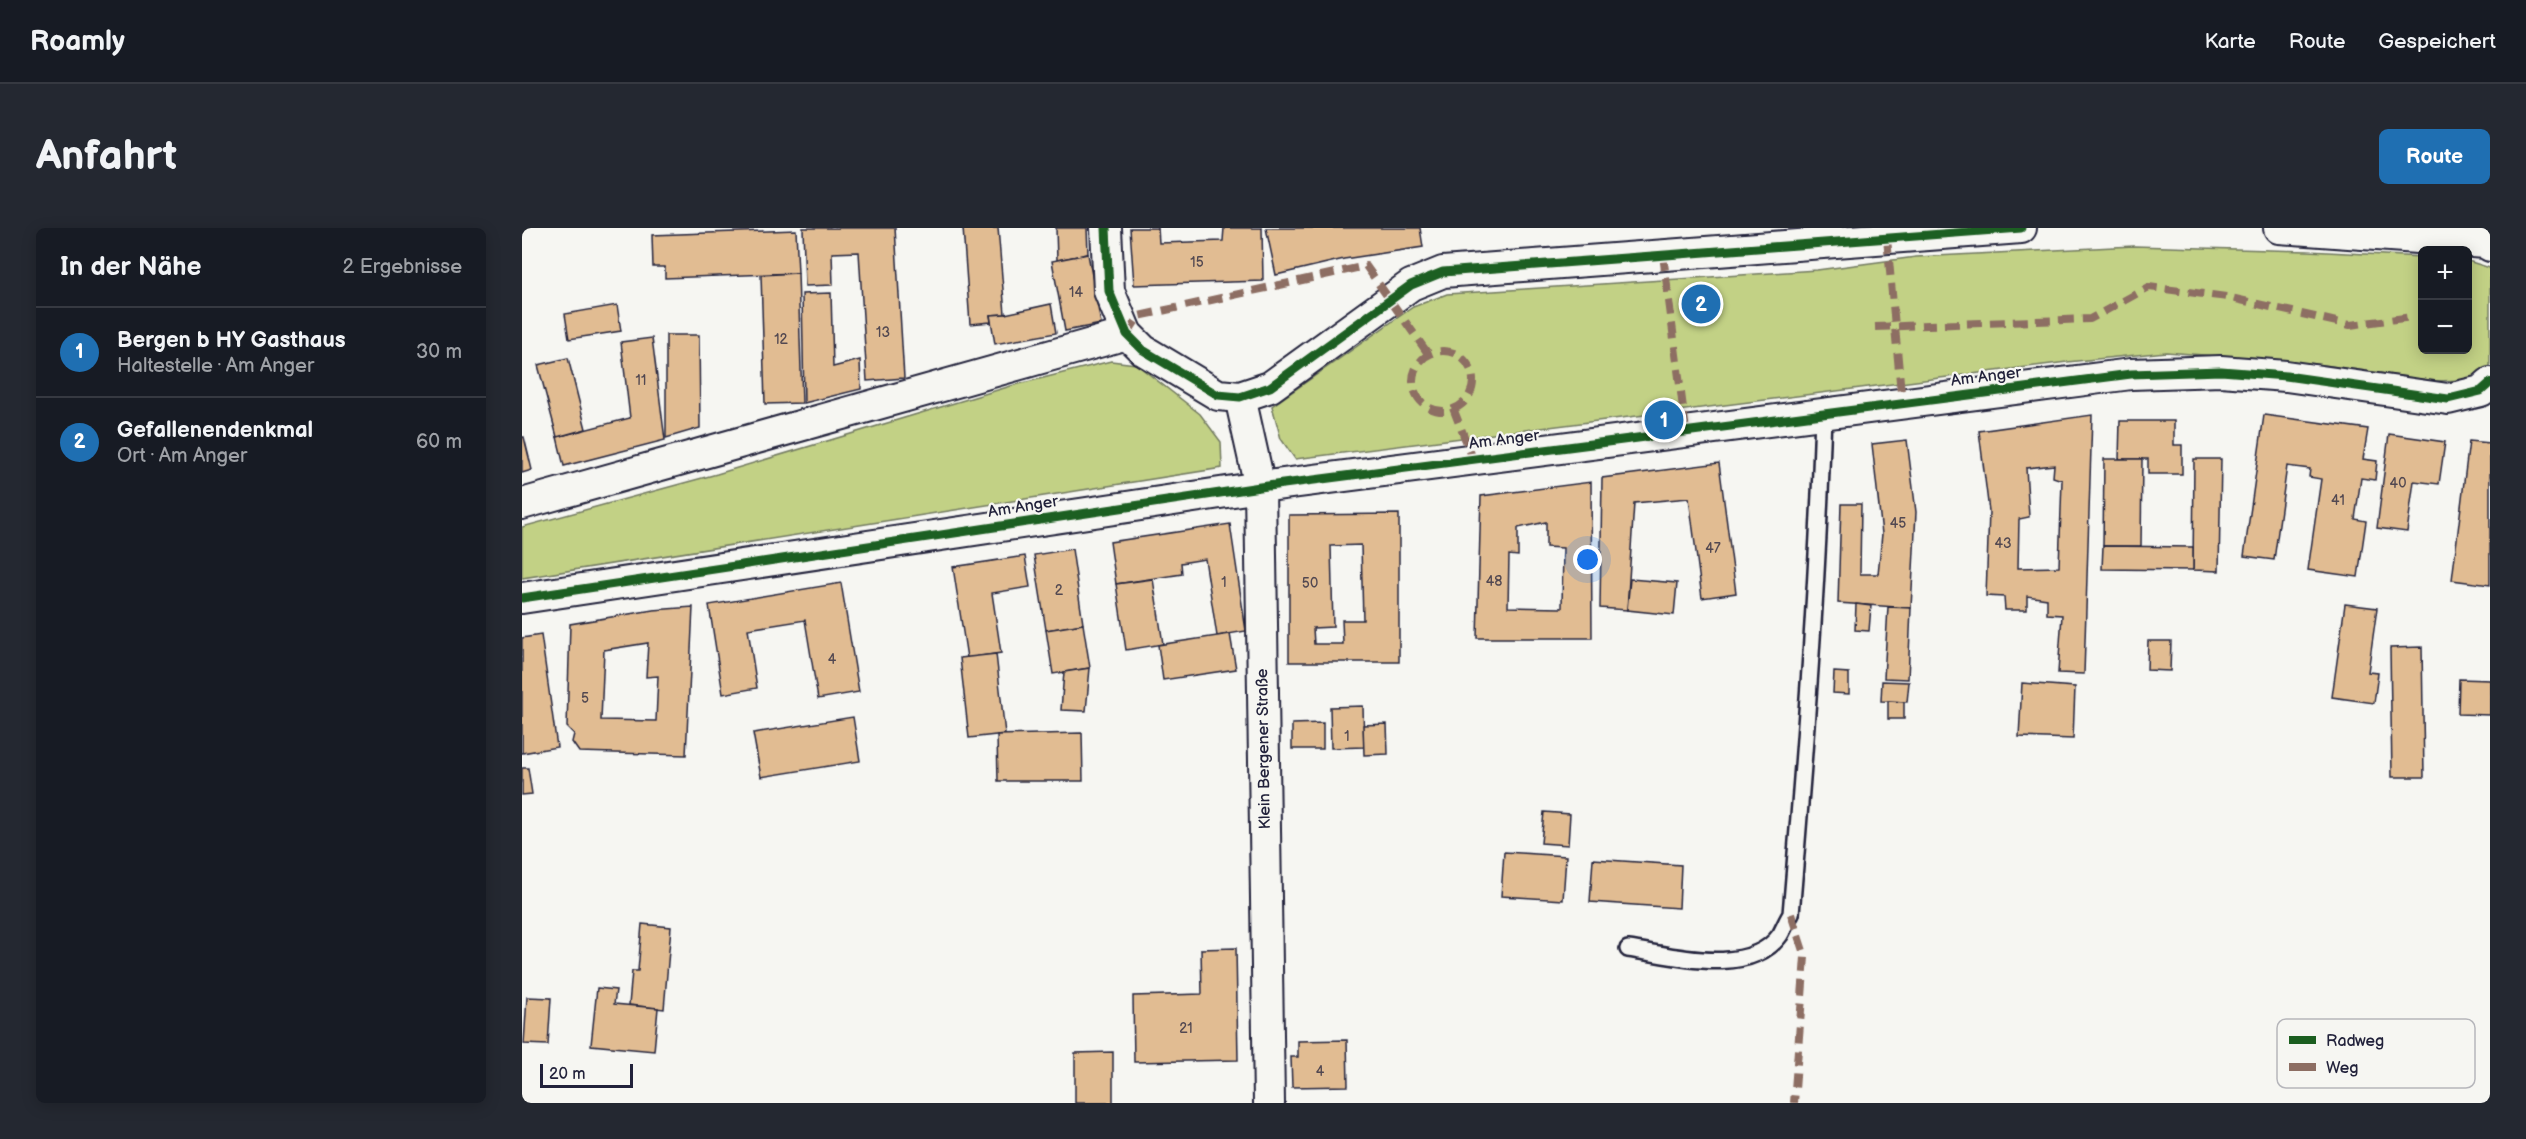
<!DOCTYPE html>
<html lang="de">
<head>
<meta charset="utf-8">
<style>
	:root { --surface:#171b24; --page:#242831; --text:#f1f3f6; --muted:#9ea1a6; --line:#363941; --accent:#1f6fb2 }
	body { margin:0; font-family:"Balsamiq Sans",sans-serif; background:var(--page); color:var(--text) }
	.controls { position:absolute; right:18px; top:18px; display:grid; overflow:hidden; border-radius:9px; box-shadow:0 3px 15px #0003 }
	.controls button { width:54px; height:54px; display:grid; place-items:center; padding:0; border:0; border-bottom:2px solid var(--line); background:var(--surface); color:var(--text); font:30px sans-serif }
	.scale { position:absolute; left:18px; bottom:15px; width:93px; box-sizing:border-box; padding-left:6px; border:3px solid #22223b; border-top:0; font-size:16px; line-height:21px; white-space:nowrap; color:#22223b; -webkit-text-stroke:4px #f6f6f2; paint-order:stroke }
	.you { position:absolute; left:1066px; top:332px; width:21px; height:21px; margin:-15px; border:4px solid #fff; border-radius:50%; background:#1a73e8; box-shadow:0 0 0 9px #1a73e833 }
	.badge { display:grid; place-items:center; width:39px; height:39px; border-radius:50%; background:var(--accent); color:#fff; font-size:20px; font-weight:700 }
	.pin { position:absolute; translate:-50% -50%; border:3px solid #fff; box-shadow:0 2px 6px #0006 }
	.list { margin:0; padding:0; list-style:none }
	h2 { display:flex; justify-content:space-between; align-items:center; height:78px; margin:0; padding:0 24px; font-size:26px }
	h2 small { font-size:20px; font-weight:400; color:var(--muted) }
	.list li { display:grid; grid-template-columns:39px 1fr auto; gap:18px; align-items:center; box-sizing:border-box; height:90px; padding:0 24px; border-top:2px solid var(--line) }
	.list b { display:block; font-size:22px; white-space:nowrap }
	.list p { margin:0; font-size:20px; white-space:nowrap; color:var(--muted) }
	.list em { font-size:20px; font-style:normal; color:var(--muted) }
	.map { position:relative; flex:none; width:1968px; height:875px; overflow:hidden; border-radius:9px }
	header { display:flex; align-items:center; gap:36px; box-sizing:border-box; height:84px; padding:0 30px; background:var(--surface); border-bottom:2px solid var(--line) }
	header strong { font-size:28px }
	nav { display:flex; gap:33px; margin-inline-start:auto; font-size:21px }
	.intro { display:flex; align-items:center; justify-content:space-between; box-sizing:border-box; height:144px; padding:0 36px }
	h1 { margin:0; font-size:42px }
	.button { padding:15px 27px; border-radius:9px; background:var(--accent); color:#fff; font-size:21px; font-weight:700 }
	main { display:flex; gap:36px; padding:0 36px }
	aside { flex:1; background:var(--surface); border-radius:9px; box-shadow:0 3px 15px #0003 }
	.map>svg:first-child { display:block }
	.green { fill:#c2d185; stroke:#727a60; stroke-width:1.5 }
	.building { fill:#e1bc92; stroke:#22223b; stroke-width:1.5; fill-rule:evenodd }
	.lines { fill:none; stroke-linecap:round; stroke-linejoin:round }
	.service-casing { stroke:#22223b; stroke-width:20 }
	.minor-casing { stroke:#22223b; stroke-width:34 }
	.service { stroke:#f6f6f2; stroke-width:15 }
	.minor { stroke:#f6f6f2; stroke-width:30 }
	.quiet { stroke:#8d6e63; stroke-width:8; stroke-dasharray:15 8; stroke-linecap:butt }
	.cycleway-casing { stroke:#f6f6f2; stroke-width:13 }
	.cycleway { stroke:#1b5e20; stroke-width:9 }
	.labels { text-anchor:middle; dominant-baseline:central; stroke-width:4.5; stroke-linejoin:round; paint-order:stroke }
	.number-label { font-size:14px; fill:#524851 }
	.street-label { font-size:16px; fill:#22223b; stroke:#f6f6f2 }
	.key { fill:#f6f6f2; stroke:#b6b6bb; stroke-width:1.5 }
	.key-label { font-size:16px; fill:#22223b }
</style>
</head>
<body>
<header>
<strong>Roamly</strong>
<nav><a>Karte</a><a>Route</a><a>Gespeichert</a></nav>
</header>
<div class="intro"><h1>Anfahrt</h1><a class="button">Route</a></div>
<main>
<aside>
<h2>In der Nähe<small>2 Ergebnisse</small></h2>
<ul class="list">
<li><span class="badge">1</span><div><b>Bergen b HY Gasthaus</b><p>Haltestelle · Am Anger</p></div><em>30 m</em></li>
<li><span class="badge">2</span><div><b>Gefallenendenkmal</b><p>Ort · Am Anger</p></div><em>60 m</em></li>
</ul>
</aside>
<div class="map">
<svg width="1968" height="875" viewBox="0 0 1968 875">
	<rect width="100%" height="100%" fill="#f6f6f2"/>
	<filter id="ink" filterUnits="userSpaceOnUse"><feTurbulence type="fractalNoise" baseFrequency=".0167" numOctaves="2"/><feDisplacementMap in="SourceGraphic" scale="12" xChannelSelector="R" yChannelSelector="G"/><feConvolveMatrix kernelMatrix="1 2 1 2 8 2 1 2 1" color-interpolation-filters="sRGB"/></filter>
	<g filter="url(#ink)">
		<g class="green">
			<path d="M1612 18 1786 23 1900 29V122H1946V33L1968 40V141L1947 152 1912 153 1795 136 1644 124 1545 134 773 231 759 211 750 178 891 79 925 66 1295 42 1394 29Z"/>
			<path d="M589 133 614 136 678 186 699 214 700 240 0 350V299L195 246 489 158Z"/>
		</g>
		<g class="building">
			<path d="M281 0H373L382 150 345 153 337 24 310 25 311 57 283 58Z"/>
			<path d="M441 0H476L483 86 468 87 469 94 448 96Z"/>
			<path d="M534 0H565L566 26 535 32Z"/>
			<path d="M608 0H636L637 15 701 13 702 0H740L741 53 612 57Z"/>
			<path d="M744 0H898L901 19 822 31 754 47Z"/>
			<path d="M274 2 276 45 143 50V39H131L130 7Z"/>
			<path d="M566 26 579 96 543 103 530 33Z"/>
			<path d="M276 45 280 175 243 176 239 47Z"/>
			<path d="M309 65 311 139 338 132 339 161 282 175 280 66Z"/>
			<path d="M529 76 534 105 473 116 468 87 483 86Z"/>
			<path d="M95 77 99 103 47 111 43 86Z"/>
			<path d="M144 107H177L178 200 144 210Z"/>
			<path d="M130 110 143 212 42 238 35 209 108 190 99 114Z"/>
			<path d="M46 130 64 201 35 209 16 137Z"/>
			<path d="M1570 187 1562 446 1536 445 1540 387 1525 386V371L1505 368V382H1483L1482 369 1464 368 1467 283 1457 203ZM1532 237 1531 249 1540 252 1537 339 1496 340 1497 291 1507 289 1504 240Z"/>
			<path d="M1742 187 1846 201 1841 231 1855 233 1853 252 1839 250 1833 291 1844 293 1836 349 1786 342 1799 251 1787 249 1788 241 1765 238 1752 332 1722 328Z"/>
			<path d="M1598 193H1652V217H1660V246H1626V231H1597Z"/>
			<path d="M1867 206 1923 214 1917 256 1892 253 1885 304 1855 300Z"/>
			<path d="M0 209H2L10 242 0 245Z"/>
			<path d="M1385 212 1394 284 1389 380 1316 375 1319 276H1339L1338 346H1356L1360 306 1350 216Z"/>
			<path d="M1947 213 1968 215V357L1930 352Z"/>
			<path d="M1582 231H1620L1619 318H1581Z"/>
			<path d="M1672 231H1699L1697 343 1671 342Z"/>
			<path d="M1197 235 1214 365 1180 370 1167 270 1112 275 1105 382 1078 380 1080 250Z"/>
			<path d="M1069 254 1070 410H955L959 268ZM1024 294V319L1041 320 1040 380 986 379 987 327 996 328V300Z"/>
			<path d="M877 286V434H767V287ZM839 317 841 392H820L821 416H792L791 400 811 399 809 318Z"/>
			<path d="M708 296 724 403 695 408 683 331 659 335 660 346 594 356 588 314Z"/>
			<path d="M1581 318 1671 319V342L1580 341Z"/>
			<path d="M550 321 561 396 524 402 512 327Z"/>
			<path d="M503 328 508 359 470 365 479 425 445 430 431 339Z"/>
			<path d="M631 351 641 416 604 422 594 356Z"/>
			<path d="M1108 351 1155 355 1152 387 1105 382Z"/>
			<path d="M319 355 337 464 296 471 283 392 226 401 235 460 201 466 187 377Z"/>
			<path d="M1334 376 1349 378 1347 403 1333 402Z"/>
			<path d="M1823 376 1855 380 1846 444 1856 445 1852 475 1810 469Z"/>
			<path d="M171 379 164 527 57 524 50 514 52 506 45 499 48 396 131 382ZM126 415 124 449 136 448 134 493 79 492 82 422Z"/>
			<path d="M1366 379 1389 380 1386 451 1362 450Z"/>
			<path d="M561 396 568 440 531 446 524 402Z"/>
			<path d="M708 406 714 441 641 452 636 417Z"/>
			<path d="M19 407 35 519 0 525V410Z"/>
			<path d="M1626 413H1649L1648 443 1625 442Z"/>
			<path d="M1900 419 1902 549H1870L1868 420Z"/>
			<path d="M474 426 483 506 447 510 438 430Z"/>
			<path d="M568 440 564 483 539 482 542 444Z"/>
			<path d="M1312 444 1327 445V466L1311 465Z"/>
			<path d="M1937 451 1968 452V487L1936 486Z"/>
			<path d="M1360 453 1387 454 1385 474 1359 473Z"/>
			<path d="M1500 455 1553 459 1551 511 1497 509Z"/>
			<path d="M1366 473 1382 474V491H1366Z"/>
			<path d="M841 478 842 519 809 520 808 479Z"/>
			<path d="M331 489 338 533 239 549 231 505Z"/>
			<path d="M801 495V521H770V496Z"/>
			<path d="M865 496 866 526 842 527 841 497Z"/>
			<path d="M560 505 561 553H476L475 507Z"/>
			<path d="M0 540H6L10 566 0 567Z"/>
			<path d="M1022 584 1048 586 1046 617 1019 615Z"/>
			<path d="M982 624 1044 628 1041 672 979 668Z"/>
			<path d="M1071 631 1159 637 1157 680 1068 674Z"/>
			<path d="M120 696 149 699 142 781 107 777 110 743H116Z"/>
			<path d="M714 720 716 832 612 834 611 768 680 766 679 721Z"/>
			<path d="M75 760 94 762 92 776 136 780 132 823 69 817Z"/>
			<path d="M5 769 29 770 26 817 2 816Z"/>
			<path d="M825 812 826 858 770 859 769 829H776V813Z"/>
			<path d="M591 824V875H553V825Z"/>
		</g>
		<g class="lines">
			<defs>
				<path id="service" d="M1106 721C1150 727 1227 750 1258 707 1262 700 1265 692 1269 686 1283 519 1296 353 1301 185"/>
				<g id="minor">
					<path d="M584 0 587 63 605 106 621 122 696 167 718 169 748 159 889 57 921 44 1499 0"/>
					<path d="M1757 0 1964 15 1968 18"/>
					<path d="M718 169 738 259 747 875"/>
					<path d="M0 276 605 106"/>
					<path d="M0 370 738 259 1609 146 1699 143 1764 148 1926 171 1959 163 1968 155"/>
				</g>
			</defs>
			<use href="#service" class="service-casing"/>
			<use href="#minor" class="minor-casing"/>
			<use href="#service" class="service"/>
			<use href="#minor" class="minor"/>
			<g class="quiet">
				<path d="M1365 10 1380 176"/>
				<path d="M1141 27 1164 203"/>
				<path d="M1353 99 1568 91 1627 59 1705 69 1828 97 1890 89"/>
				<path d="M605 106 617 88 844 38 907 127"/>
				<circle cx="921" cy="153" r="30"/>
				<path d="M931 180 951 231"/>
				<path d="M1269 686 1283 729 1272 875"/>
			</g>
			<defs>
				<g id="cycleway">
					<path d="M584 0 587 63 605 106 621 122 696 167 718 169 748 159 889 57 921 44 1499 0"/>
					<path d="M0 370 738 259 1609 146 1699 143 1764 148 1926 171 1959 163 1968 155"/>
				</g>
			</defs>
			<use href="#cycleway" class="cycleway-casing"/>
			<use href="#cycleway" class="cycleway"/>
		</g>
	</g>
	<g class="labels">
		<g class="number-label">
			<text x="675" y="34">15</text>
			<text x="554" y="64">14</text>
			<text x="361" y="104">13</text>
			<text x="259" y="111">12</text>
			<text x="119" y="152">11</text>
			<text x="1876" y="255">40</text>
			<text x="1816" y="272">41</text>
			<text x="1376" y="295">45</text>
			<text x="1481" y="315">43</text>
			<text x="1191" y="320">47</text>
			<text x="972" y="353">48</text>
			<text x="702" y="354">1</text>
			<text x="788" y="355">50</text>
			<text x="537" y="362">2</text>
			<text x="310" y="431">4</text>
			<text x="63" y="470">5</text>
			<text x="825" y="508">1</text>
			<text x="664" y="800">21</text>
			<text x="798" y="843">4</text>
		</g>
		<g class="street-label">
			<text transform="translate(1464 149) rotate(-7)">Am Anger</text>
			<text transform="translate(982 212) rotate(-7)">Am Anger</text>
			<text transform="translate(501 279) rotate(-9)">Am Anger</text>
			<text transform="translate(742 521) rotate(-91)">Klein Bergener Straße</text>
		</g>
	</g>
	<rect x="1755" y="791" width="198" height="69" rx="9" class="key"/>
	<rect x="1767" y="808" width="27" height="8" fill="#1b5e20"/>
	<rect x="1767" y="835" width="27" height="8" fill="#8d6e63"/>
	<g class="key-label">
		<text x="1804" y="818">Radweg</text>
		<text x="1804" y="845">Weg</text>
	</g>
</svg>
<div class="controls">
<button>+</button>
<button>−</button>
</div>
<div class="scale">20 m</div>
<div class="you"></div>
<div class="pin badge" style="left:1142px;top:192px">1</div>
<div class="pin badge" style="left:1179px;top:76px">2</div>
</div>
</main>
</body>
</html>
